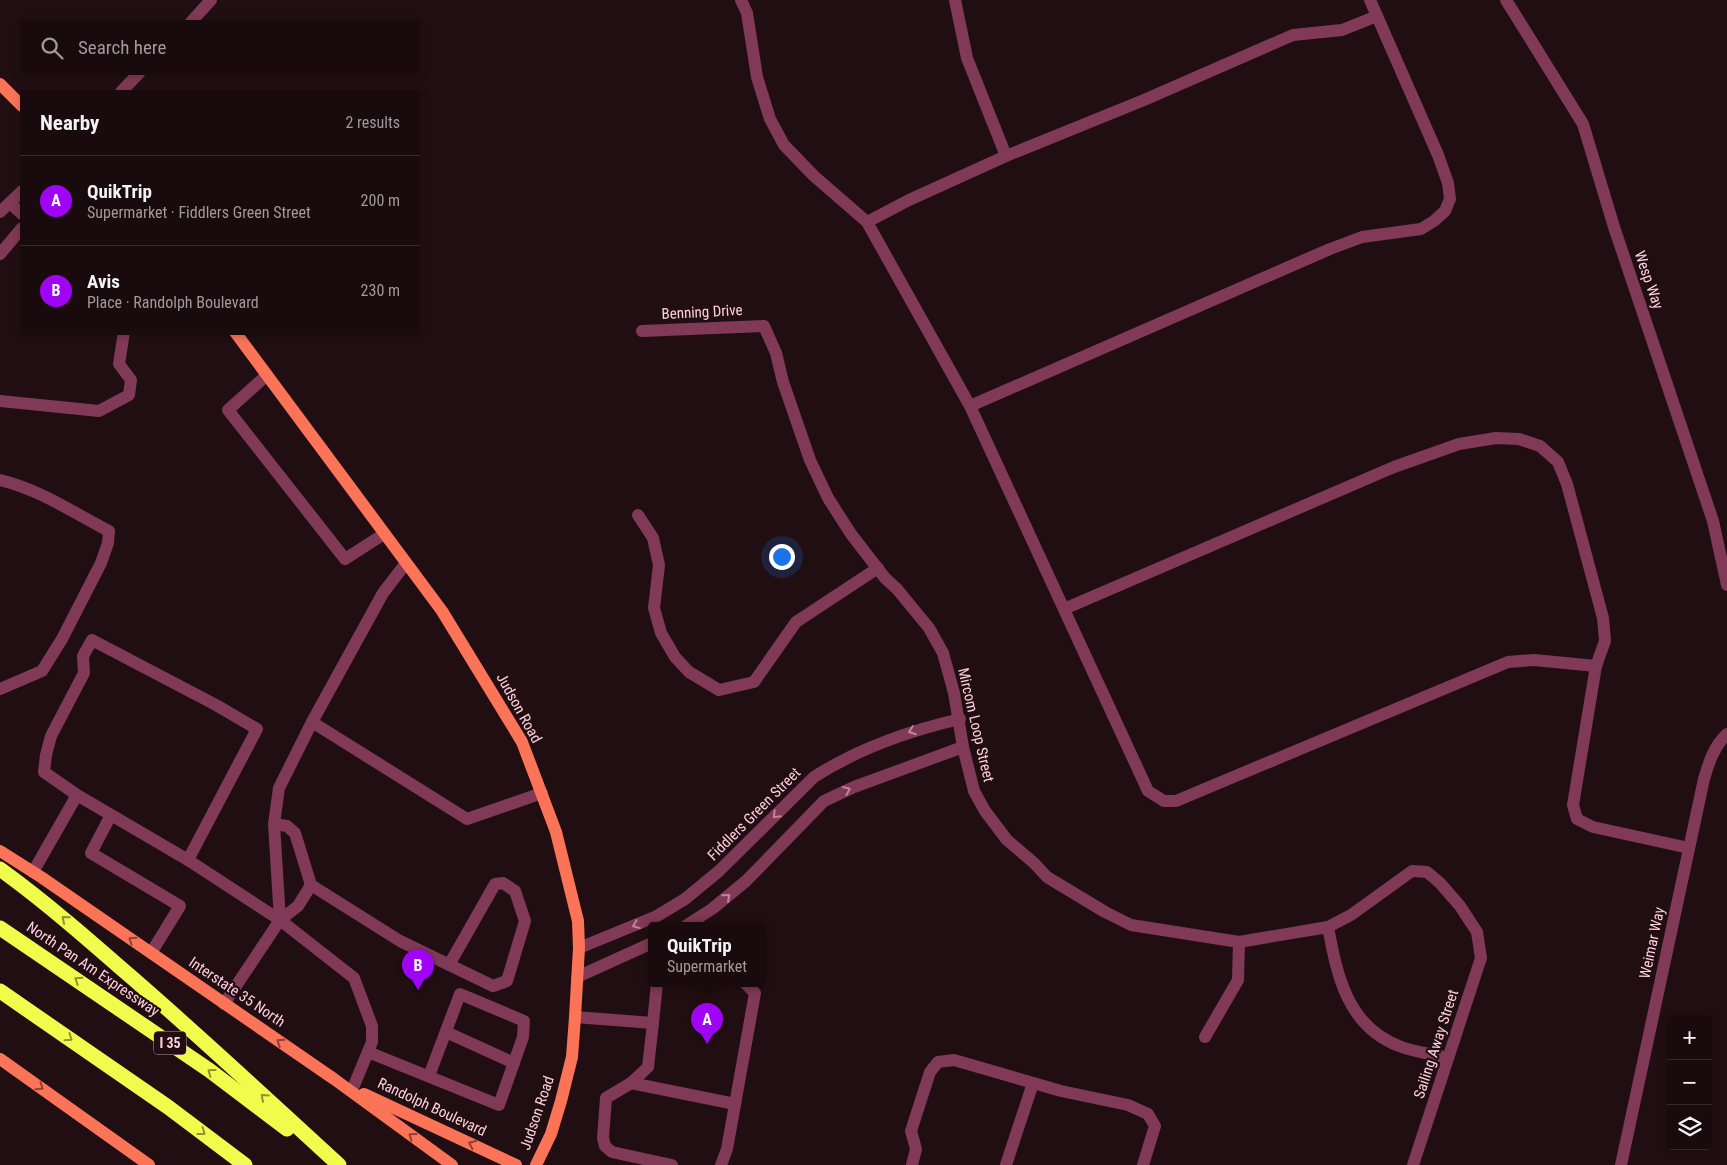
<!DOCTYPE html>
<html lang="en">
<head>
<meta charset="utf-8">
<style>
	:root { --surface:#190a0e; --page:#26181c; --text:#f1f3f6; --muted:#9f9a9e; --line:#372b2e; --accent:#a004f5 }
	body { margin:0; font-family:"Roboto Condensed",sans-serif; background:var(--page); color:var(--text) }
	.controls { position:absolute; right:15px; bottom:15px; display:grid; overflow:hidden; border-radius:5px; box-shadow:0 2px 8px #0003 }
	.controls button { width:45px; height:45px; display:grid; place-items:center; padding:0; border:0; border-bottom:1px solid var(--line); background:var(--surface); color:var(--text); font:25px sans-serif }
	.you { position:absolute; left:781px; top:556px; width:18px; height:18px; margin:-12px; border:4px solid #fff; border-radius:50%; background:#1a73e8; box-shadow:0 0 0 8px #1a73e833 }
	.badge { display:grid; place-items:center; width:32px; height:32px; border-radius:50%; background:var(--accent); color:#fff; font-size:16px; font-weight:700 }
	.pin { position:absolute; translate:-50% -41px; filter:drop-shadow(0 1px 2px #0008) }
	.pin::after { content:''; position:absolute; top:26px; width:18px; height:15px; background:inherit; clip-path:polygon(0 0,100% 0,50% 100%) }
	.popup { position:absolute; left:648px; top:922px; width:118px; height:65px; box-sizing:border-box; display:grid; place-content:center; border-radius:5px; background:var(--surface); filter:drop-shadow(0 1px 4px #0005); font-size:16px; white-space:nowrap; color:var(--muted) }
	.popup b { font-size:19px; color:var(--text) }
	.popup::after { content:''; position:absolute; left:50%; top:100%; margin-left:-10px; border:10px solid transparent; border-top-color:var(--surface) }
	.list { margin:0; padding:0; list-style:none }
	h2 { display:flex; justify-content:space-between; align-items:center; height:65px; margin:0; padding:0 20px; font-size:21px }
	h2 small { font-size:16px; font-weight:400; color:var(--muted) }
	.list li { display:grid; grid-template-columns:32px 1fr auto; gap:15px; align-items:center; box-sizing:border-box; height:90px; padding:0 20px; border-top:1px solid var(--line) }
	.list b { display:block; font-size:19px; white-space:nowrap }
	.list p { margin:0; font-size:16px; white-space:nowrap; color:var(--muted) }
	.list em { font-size:16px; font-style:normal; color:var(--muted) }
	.icon { flex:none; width:28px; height:28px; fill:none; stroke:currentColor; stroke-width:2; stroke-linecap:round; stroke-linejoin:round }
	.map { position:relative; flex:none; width:1727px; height:1165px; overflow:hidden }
	.search { position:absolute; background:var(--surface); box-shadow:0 2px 8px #0003; left:20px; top:20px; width:400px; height:55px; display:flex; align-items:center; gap:12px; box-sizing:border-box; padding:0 18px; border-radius:5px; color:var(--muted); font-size:19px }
	.panel { position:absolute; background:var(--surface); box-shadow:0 2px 8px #0003; left:20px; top:90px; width:400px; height:245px; border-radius:5px }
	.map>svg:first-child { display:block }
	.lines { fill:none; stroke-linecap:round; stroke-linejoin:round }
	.minor { stroke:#803956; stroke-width:12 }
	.major { stroke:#fc7457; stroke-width:12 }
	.highway { stroke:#f0fc4c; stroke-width:15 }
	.oneway { stroke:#bf849a }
	.oneway2 { stroke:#939132 }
	.oneway3 { stroke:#8e4135 }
	.labels { text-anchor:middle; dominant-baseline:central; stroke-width:4.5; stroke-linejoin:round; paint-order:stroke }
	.shield { fill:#210e13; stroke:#bc95a2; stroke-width:1 }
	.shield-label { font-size:14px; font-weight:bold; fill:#fecfdf }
	.street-label { font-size:15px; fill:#fecfdf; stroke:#210e13 }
</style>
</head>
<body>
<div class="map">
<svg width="1727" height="1165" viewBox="0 0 1727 1165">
	<rect width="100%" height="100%" fill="#210e13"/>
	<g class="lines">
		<g class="minor">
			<path d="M741 0 747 13 757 77 770 119 784 145 814 176 867 222 970 406 1148 791 1164 801H1176L1508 662 1534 660 1596 666"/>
			<path d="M955 0 967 58 1006 156"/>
			<path d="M1506 0 1583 124 1614 227 1713 521 1727 585"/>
			<path d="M191 22 211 0"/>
			<path d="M121 92 140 72"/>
			<path d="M10 203 22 214"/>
			<path d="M0 212 22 191"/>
			<path d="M867 222 909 200 1006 156 1144 100 1293 35 1342 30 1377 16"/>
			<path d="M0 254 22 228"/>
			<path d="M642 331 764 326 776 353 783 382 810 460 828 498 851 534 885 578 897 589 929 628 943 653 954 693 963 747 974 791 985 811 1007 840 1034 863 1047 877 1105 912 1131 925 1239 942 1328 927 1351 915 1412 871 1427 872 1440 883 1460 906 1477 932 1481 958 1413 1165"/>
			<path d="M267 375 228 410 345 559 384 534"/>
			<path d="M0 401 99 411 129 395 131 380 119 364 124 332"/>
			<path d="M970 406 1330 249 1362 237 1421 229 1434 221 1445 211 1450 199 1448 183 1438 155 1370 0"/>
			<path d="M0 480C39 489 74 513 109 531L108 543 101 563 62 639 42 671 0 689"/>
			<path d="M638 515 653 538 659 565 654 608 661 633 675 657 689 672 719 690 754 682 796 622 878 568"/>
			<path d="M1064 609 1394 467 1459 444 1496 438 1519 439 1540 446 1558 462 1567 484 1603 618 1605 641 1596 666 1573 805 1577 819 1593 827 1689 848"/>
			<path d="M312 722 467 819 542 793"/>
			<path d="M77 795 188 860"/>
			<path d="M111 815 91 853 180 906 151 953"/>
			<path d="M274 824 287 826 295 833 311 885"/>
			<path d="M33 872 77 795 44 772 46 755 51 736 84 673 83 656 92 640 216 705 257 729 188 860 280 920 354 978 372 1026V1042L353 1088"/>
			<path d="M280 920 274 824 279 788 312 722 383 593 406 563"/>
			<path d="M687 925 712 909 746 881 824 801 854 787 963 747"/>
			<path d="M1328 927C1337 975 1347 1026 1399 1046 1414 1052 1432 1054 1448 1058"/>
			<path d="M579 948 657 916 685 899 719 871 814 777C859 748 908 731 960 719"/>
			<path d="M577 977 652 943"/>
			<path d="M224 1004 280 920 298 906 311 885 400 941 493 986 507 981 525 921 515 891 503 883 495 884 449 965"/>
			<path d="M575 1017 653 1023 657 983"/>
			<path d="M653 1023 648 1067 631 1083 606 1098 603 1138 605 1146 612 1152 672 1165"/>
			<path d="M446 1032 514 1063"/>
			<path d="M1205 1037 1238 980 1239 942"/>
			<path d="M368 1052 499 1105 523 1037 524 1021 460 994 429 1076"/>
			<path d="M631 1083 735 1104"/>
			<path d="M721 1165 727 1149 755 993 745 983"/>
			<path d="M912 1165 916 1149 911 1131 930 1072 938 1062 954 1060 1061 1091 1128 1105 1148 1114 1155 1126 1143 1165"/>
			<path d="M1006 1165 1033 1083"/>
			<path d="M1621 1165 1704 779C1709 762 1714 746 1727 734"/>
		</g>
		<g class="major">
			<path d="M0 84 22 106"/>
			<path d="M235 332 442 611 522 742 556 832 578 921 579 948 575 1017 572 1057 561 1101 551 1134 536 1165"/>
			<path d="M0 851 41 877 334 1079 452 1165"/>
			<path d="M0 1059 149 1165"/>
			<path d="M364 1094 516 1165"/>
		</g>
		<g class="highway">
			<path d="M0 869C51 906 98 948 146 990 211 1047 275 1106 339 1165"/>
			<path d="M0 928 209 1070 287 1129"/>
			<path d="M0 991 168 1107 245 1165"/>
		</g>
	</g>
	<defs><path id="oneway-chevron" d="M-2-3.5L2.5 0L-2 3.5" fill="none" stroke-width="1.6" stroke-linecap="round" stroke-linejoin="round" transform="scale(1.25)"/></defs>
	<g class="oneway">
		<use href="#oneway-chevron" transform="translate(912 731) rotate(160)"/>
		<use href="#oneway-chevron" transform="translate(847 790) rotate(-23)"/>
		<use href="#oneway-chevron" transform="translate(776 815) rotate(135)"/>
		<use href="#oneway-chevron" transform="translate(727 897) rotate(-41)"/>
		<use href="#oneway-chevron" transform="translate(636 925) rotate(158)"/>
	</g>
	<g class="oneway2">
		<use href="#oneway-chevron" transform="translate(65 919) rotate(-140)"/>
		<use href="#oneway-chevron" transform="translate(78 980) rotate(-146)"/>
		<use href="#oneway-chevron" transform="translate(69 1038) rotate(35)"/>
		<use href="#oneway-chevron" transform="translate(211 1072) rotate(-144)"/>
		<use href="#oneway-chevron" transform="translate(264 1097) rotate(-138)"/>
		<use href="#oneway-chevron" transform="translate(202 1132) rotate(37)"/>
	</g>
	<g class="oneway3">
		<use href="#oneway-chevron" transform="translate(132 940) rotate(-146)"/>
		<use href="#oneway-chevron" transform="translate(280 1042) rotate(-146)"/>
		<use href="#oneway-chevron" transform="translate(40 1087) rotate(35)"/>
		<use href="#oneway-chevron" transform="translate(412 1136) rotate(-144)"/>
		<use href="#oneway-chevron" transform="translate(472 1144) rotate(-155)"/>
	</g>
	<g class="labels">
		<rect class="shield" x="154" y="1031.5" width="32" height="23" rx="4"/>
		<g class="shield-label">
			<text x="170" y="1043">I 35</text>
		</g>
		<g class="street-label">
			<text transform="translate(1649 280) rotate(71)">Wesp Way</text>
			<text transform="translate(702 312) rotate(-3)">Benning Drive</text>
			<text transform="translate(519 708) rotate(61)">Judson Road</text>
			<text transform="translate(976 725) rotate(77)">Mircom Loop Street</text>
			<text transform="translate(754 814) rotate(-45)">Fiddlers Green Street</text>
			<text transform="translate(1652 943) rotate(-78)">Weimar Way</text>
			<text transform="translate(93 969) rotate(34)">North Pan Am Expressway</text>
			<text transform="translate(237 992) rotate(34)">Interstate 35 North</text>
			<text transform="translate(1436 1044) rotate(-72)">Sailing Away Street</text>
			<text transform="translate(432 1107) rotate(25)">Randolph Boulevard</text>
			<text transform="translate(537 1113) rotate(-71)">Judson Road</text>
		</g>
	</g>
</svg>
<div class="controls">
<button>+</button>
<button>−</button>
<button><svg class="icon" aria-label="layers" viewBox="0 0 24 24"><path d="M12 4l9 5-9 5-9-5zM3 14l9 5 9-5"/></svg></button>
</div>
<div class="you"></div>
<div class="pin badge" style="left:707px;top:1044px">A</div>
<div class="popup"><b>QuikTrip</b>Supermarket</div>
<div class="pin badge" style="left:418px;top:990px">B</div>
<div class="search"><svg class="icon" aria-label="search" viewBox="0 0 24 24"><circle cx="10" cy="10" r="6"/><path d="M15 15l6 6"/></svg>Search here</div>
<section class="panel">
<h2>Nearby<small>2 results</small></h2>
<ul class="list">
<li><span class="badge">A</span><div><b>QuikTrip</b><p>Supermarket · Fiddlers Green Street</p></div><em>200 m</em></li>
<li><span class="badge">B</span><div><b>Avis</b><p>Place · Randolph Boulevard</p></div><em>230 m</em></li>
</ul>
</section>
</div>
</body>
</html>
